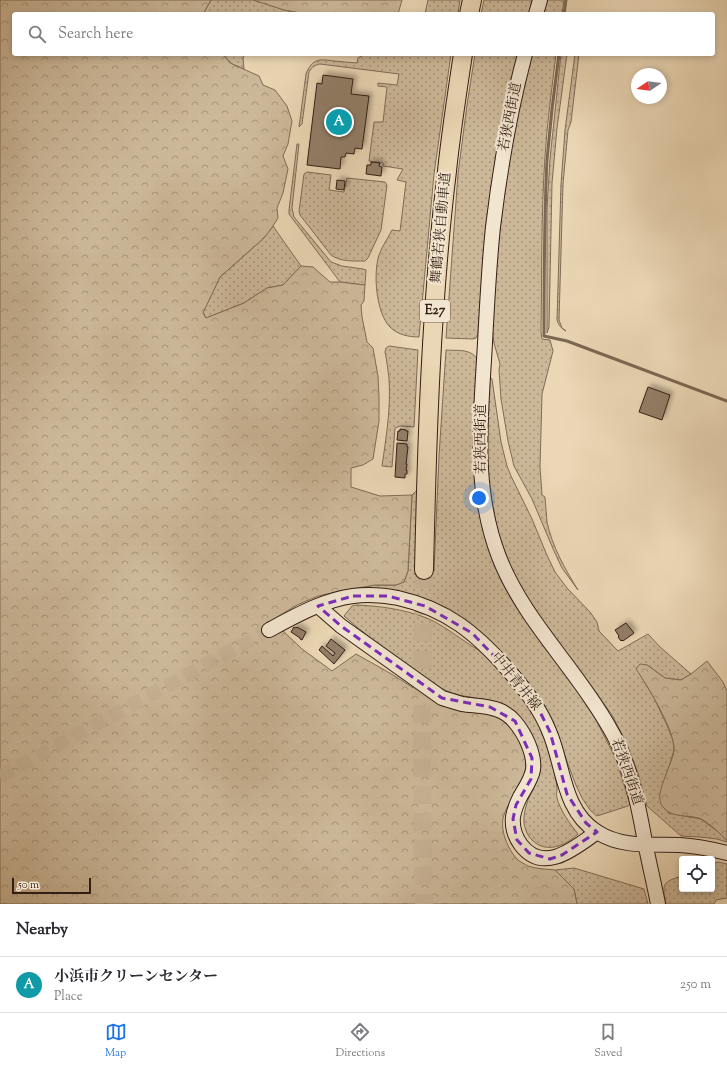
<!DOCTYPE html>
<html lang="en">
<head>
<meta charset="utf-8">
<style>
	:root { --surface:#fff; --page:#f2f2f3; --text:#2b2b33; --muted:#7c7c81; --line:#e1e1e2; --accent:#1a73e8 }
	body { margin:0; font-family:"Sorts Mill Goudy","Noto Serif JP",serif; background:var(--page); color:var(--text) }
	.controls { position:absolute; right:12px; bottom:12px; display:grid; overflow:hidden; border-radius:4px; box-shadow:0 2px 6px #0003 }
	.controls button { width:36px; height:36px; display:grid; place-items:center; padding:0; border:0; border-bottom:1px solid var(--line); background:var(--surface); color:var(--text); font:20px sans-serif }
	.compass { position:absolute; left:631px; top:68px; width:36px; height:36px; border-radius:50%; background:var(--surface); box-shadow:0 2px 6px #0003; rotate:257deg }
	.scale { position:absolute; left:12px; bottom:10px; width:79px; box-sizing:border-box; padding-left:4px; border:2px solid #321e13; border-top:0; font-size:11px; line-height:14px; white-space:nowrap; color:#321e13; -webkit-text-stroke:3px #f2e5cf; paint-order:stroke }
	.you { position:absolute; left:479px; top:498px; width:14px; height:14px; margin:-10px; border:3px solid #fff; border-radius:50%; background:#1a73e8; box-shadow:0 0 0 6px #1a73e833 }
	.badge { display:grid; place-items:center; width:26px; height:26px; border-radius:50%; background:var(--accent); color:#fff; font-size:13px; font-weight:700 }
	.pin { position:absolute; translate:-50% -50%; border:2px solid #fff; box-shadow:0 1px 4px #0006 }
	.list { margin:0; padding:0; list-style:none }
	h2 { display:flex; justify-content:space-between; align-items:center; height:52px; margin:0; padding:0 16px; font-size:17px }
	h2 small { font-size:13px; font-weight:400; color:var(--muted) }
	.list li { display:grid; grid-template-columns:26px 1fr auto; gap:12px; align-items:center; box-sizing:border-box; height:56px; padding:0 16px; border-top:1px solid var(--line) }
	.list b { display:block; font-size:15px; white-space:nowrap }
	.list p { margin:0; font-size:13px; white-space:nowrap; color:var(--muted) }
	.list em { font-size:13px; font-style:normal; color:var(--muted) }
	.icon { flex:none; width:22px; height:22px; fill:none; stroke:currentColor; stroke-width:2; stroke-linecap:round; stroke-linejoin:round }
	.map { position:relative; flex:none; width:727px; height:904px; overflow:hidden }
	.search { position:absolute; background:var(--surface); box-shadow:0 2px 6px #0003; left:12px; right:12px; top:12px; height:44px; display:flex; align-items:center; gap:10px; box-sizing:border-box; padding:0 14px; border-radius:4px; color:var(--muted); font-size:15px }
	.sheet { height:108px; background:var(--surface) }
	nav { display:flex; justify-content:space-around; align-items:center; box-sizing:border-box; height:56px; border-top:1px solid var(--line); background:var(--surface); font-size:11px; color:var(--muted) }
	nav a { display:grid; justify-items:center; gap:2px }
	nav .on { color:var(--accent) }
	.map>svg:first-child { display:block }
	.grass { fill:url(#grass-dots); stroke:#7f6b56 }
	.forest { fill:url(#forest-crowns); stroke:#7f6b56 }
	.lines { fill:none; stroke-linecap:round; stroke-linejoin:round }
	.stream { stroke:#7b6753; stroke-width:3 }
	.building { fill:#927e67; stroke:#321e13; filter:url(#shadow) }
	.secondary-tunnel { stroke:#c6b295; stroke-width:14; stroke-dasharray:14 7; stroke-linecap:butt }
	.highway-tunnel { stroke:#c6b295; stroke-width:18; stroke-dasharray:18 9; stroke-linecap:butt }
	.secondary-casing { stroke:#321e13; stroke-width:16 }
	.highway-casing { stroke:#321e13; stroke-width:20 }
	.secondary { stroke:#f2e5cf; stroke-width:14 }
	.highway { stroke:#ebd7b5; stroke-width:18 }
	.marked { fill:none; stroke:#7b2cbf; stroke-width:3; stroke-dasharray:8 5; stroke-linejoin:round }
	.labels { text-anchor:middle; dominant-baseline:central; stroke-width:4; stroke-linejoin:round; paint-order:stroke }
	.shield { fill:#f2e5cf; stroke:#6c5a4b; stroke-width:1 }
	.shield-label { font-size:13px; font-weight:bold; fill:#321e13 }
	.street-label { font-size:14px; fill:#321e13; stroke:#f2e5cf }
</style>
</head>
<body>
<div class="map">
<svg width="727" height="904" viewBox="0 0 727 904">
	<defs>
		<pattern id="grass-dots" width="8" height="8" patternUnits="userSpaceOnUse"><rect width="8" height="8" fill="#ccb899"/><path d="M2 2h.1M6 6h.1" fill="none" stroke="#a6957c" stroke-width="1.8" stroke-linecap="round"/></pattern>
		<pattern id="forest-crowns" width="20" height="18" patternUnits="userSpaceOnUse"><rect width="20" height="18" fill="#ccb899"/><path d="M2 6a3 3 0 1 1 6 0M12 15a3 3 0 1 1 6 0" fill="none" stroke="#a6957c"/></pattern>
		<filter id="shadow"><feDropShadow dx="3.5" dy="-3.5" stdDeviation="2" flood-color="#0004"/></filter>
	</defs>
	<rect width="100%" height="100%" fill="#ebd7b5"/>
	<filter id="stains"><feTurbulence type="fractalNoise" baseFrequency=".005" numOctaves="4"/><feColorMatrix values="0 0 0 0 .2 0 0 0 0 .09 0 0 0 0 .02 0 0 0 .5 -.17"/></filter>
	<radialGradient id="worn" r=".72"><stop offset=".6" stop-color="#630" stop-opacity="0"/><stop offset="1" stop-color="#630" stop-opacity=".3"/></radialGradient>
	<g class="grass">
		<path d="M211 0H253L290 11 286 14H203Z"/>
		<path d="M428 0H460L458 14H425Z"/>
		<path d="M484 0H532L529 14H481Z"/>
		<path d="M546 0H564L562 14H542Z"/>
		<path d="M223 54H245L243 58 244 69 230 63Z"/>
		<path d="M365 54H451L434 174 419 337C409 337 398 335 390 327 376 313 373 273 379 255 382 246 388 238 392 230L400 231 406 182 397 180 403 169 383 166V163L369 161 374 122H383L387 87 378 86V83L397 85 399 74 320 64C315 65 312 67 309 72L302 124 299 127 306 74C312 58 320 59 334 61 342 62 349 62 357 63L358 58Z"/>
		<path d="M475 54H518C510 82 504 111 499 140 487 204 483 269 478 333L476 338 473 339 446 338 458 174 467 105Z"/>
		<path d="M531 54H556C552 88 547 123 545 157 541 215 542 274 541 332L542 339 550 340 553 351 542 394 540 467 542 495 545 497C546 505 546 514 547 522 552 546 565 569 578 590L562 568 554 551 532 499 514 466 508 441 501 399 499 370 500 364 494 343 492 329 496 262 505 183 517 115Z"/>
		<path d="M561 54H567L557 128 552 183 549 327 547 333V208L550 159Z"/>
		<path d="M575 54H579L571 122 568 130 563 184 559 320 562 328 566 331C561 328 559 326 557 320L561 184 565 130Z"/>
		<path d="M297 144H299L292 208 294 217 331 262 342 266 363 269 366 270 365 285 340 282 289 214V210Z"/>
		<path d="M307 172 331 175 329 190 344 192 347 178 385 182 387 185 381 230 368 258 365 261C353 261 341 262 331 255L300 215 299 211 304 174Z"/>
		<path d="M273 226 301 266 283 285 267 288 244 303 206 318 203 312 220 277 264 238Z"/>
		<path d="M389 346 418 350 414 427 400 426 395 428 392 467 382 466C386 438 391 409 389 379 388 370 387 361 385 352L386 348Z"/>
		<path d="M446 350C460 351 472 348 479 362L474 452V474L477 496 500 575 513 600 526 621 545 647 566 673 596 720 616 759 630 804 628 806 597 816 590 810 582 798 575 783 562 748 457 615 341 591 375 585H396L404 582 408 571 412 495 418 489 420 571H434L439 456Z"/>
		<path d="M489 376 492 379 501 442 507 466 511 476 532 519 546 553 555 572 567 588 590 612 597 622 599 631 618 651 648 634 660 647 691 674 681 680 665 678 647 665 636 668 654 698 666 723 673 740 674 750 668 771V813L701 819 721 834 727 841V842L717 839 700 837 681 836 647 806 638 773 631 755 626 742 612 715 582 673 551 634 531 605 509 565 499 538 489 488 486 448Z"/>
		<path d="M356 605C380 606 402 609 424 617 440 623 452 633 466 642 471 646 476 648 481 652 504 669 535 709 544 736 549 750 556 774 557 789 557 792 556 795 557 798 560 810 570 824 578 834 565 846 546 854 532 840 527 835 525 829 524 823 523 808 530 795 536 782L507 706C487 696 465 700 445 690 430 683 418 672 405 663 384 648 363 633 344 616L352 606Z"/>
		<path d="M718 862 727 864V898L716 900 714 904H666C662 884 662 882 682 876V889H712V864Z"/>
		<path d="M574 868 644 889 648 904H577L574 889 555 870Z"/>
	</g>
	<g class="forest">
		<path d="M0 0H211L203 14H14V54H223L230 63 259 76 263 85 275 90 287 106 292 121 288 144 283 156 288 169 283 193 277 208 278 218 273 226 264 238 220 277 203 313 206 318 244 303 267 288 283 285 301 266 313 267 330 282H340L365 285 364 301 361 305 362 317 367 342 373 348 378 376 379 397V421L373 459 363 465 351 468V487L380 496 412 495 408 571 404 582 396 585H375L341 591 318 596 297 605 264 625 271 637 282 630 302 649 332 671 356 654C370 662 385 670 398 678 415 689 432 701 451 708 464 712 477 711 490 714 500 717 512 727 517 737 523 747 528 761 525 772 522 788 509 800 504 815 499 829 508 850 518 860 520 862 525 864 528 866 537 869 546 869 555 870L574 889 577 904H0Z"/>
		<path d="M253 0H402L398 14H306L284 10Z"/>
		<path d="M707 661 723 682 727 691V841C721 834 709 823 701 819 690 814 673 819 664 808 662 806 660 803 660 800 657 791 672 763 674 751 676 732 647 685 636 669L640 664 647 665 665 678 681 680 691 674Z"/>
	</g>
	<g class="lines">
		<g class="stream">
			<path d="M564 14 566 0"/>
			<path d="M559 54C554 89 550 124 547 160 544 218 544 277 544 336L567 341 727 401"/>
		</g>
	</g>
	<g class="building">
		<path d="M323 75 353 79 351 94 369 96 362 149 355 148 354 154 346 153 345 157H341L340 169 307 165 317 83 322 84Z"/>
		<path d="M371 162 380 163 379 166 382 167 381 176 366 174 367 165H371Z"/>
		<path d="M337 180 345 181 344 190 336 189Z"/>
		<path d="M648 387 670 395 662 420 639 412Z"/>
		<path d="M400 429 406 430V431H408L407 441 397 440 398 431H400Z"/>
		<path d="M397 443 407 444V447H408L406 464H407L406 470H407V474H405V478L395 477Z"/>
		<path d="M626 623 634 633 623 641 622 640 621 641 618 637 619 636 615 630Z"/>
		<path d="M294 627 296 628 297 627 306 632 302 640 300 639V638L291 632Z"/>
		<path d="M331 639 345 650 334 664 319 650 322 646 333 656 335 653 326 646Z"/>
	</g>
	<g class="lines">
		<path class="secondary-tunnel" d="M0 777 269 630"/>
		<path class="highway-tunnel" d="M424 570C422 681 421 793 424 904"/>
		<defs>
			<g id="secondary">
				<path d="M536 14 540 0"/>
				<path d="M525 54C510 111 500 168 493 227 489 265 487 304 485 343 481 417 472 487 499 557 524 621 576 668 609 727 630 762 638 803 645 842 649 863 654 883 658 904"/>
				<path d="M318 606 341 626 442 698C449 700 455 702 462 704 482 707 501 705 515 722 525 734 535 754 533 770 531 780 525 788 520 797 517 803 514 810 513 817 512 827 515 837 521 845 544 875 576 847 597 832"/>
				<path d="M269 630C295 616 323 600 353 596 368 594 383 595 398 598 447 609 477 634 509 671 525 689 540 708 549 731 564 765 562 810 597 832 622 848 651 844 680 845 696 846 711 849 727 853"/>
			</g>
			<g id="highway">
				<path d="M469 14 472 0"/>
				<path d="M424 570C427 437 431 303 447 171 451 132 457 93 463 54"/>
			</g>
		</defs>
		<use href="#secondary" class="secondary-casing"/>
		<use href="#highway" class="highway-casing"/>
		<use href="#secondary" class="secondary"/>
		<use href="#highway" class="highway"/>
	</g>
	<path class="marked" d="M353 596H388L425 606 472 633 517 680 540 712 550 732 567 794 586 823 597 832 562 855 550 859 529 853 517 840 513 819 516 805 531 779 532 758 515 721 490 707 442 698 341 626 318 606Z"/>
	<g class="labels">
		<rect class="shield" x="420" y="300" width="30" height="22" rx="3"/>
		<g class="shield-label">
			<text x="435" y="311">E27</text>
		</g>
		<g class="street-label">
			<text transform="translate(511 117) rotate(-79)">若狭西街道</text>
			<text transform="translate(442 228) rotate(-85)">舞鶴若狭自動車道</text>
			<text transform="translate(482 439) rotate(-90)">若狭西街道</text>
			<text transform="translate(515 682) rotate(51)">中井青井線</text>
			<text transform="translate(626 772) rotate(71)">若狭西街道</text>
		</g>
	</g>
	<rect width="100%" height="100%" filter="url(#stains)"/>
	<rect width="100%" height="100%" fill="url(#worn)"/>
</svg>
<div class="controls">
<button><svg class="icon" aria-label="locate" viewBox="0 0 24 24"><circle cx="12" cy="12" r="6"/><path d="M12 2v4M12 18v4M2 12h4M18 12h4"/></svg></button>
</div>
<svg class="compass" viewBox="-18 -18 36 36"><path d="M0-13l5 13h-10z" fill="#e53935"/><path d="M0 13l5-13h-10z" fill="#7c7c81"/></svg>
<div class="scale">50 m</div>
<div class="you"></div>
<div class="pin badge" style="left:339px;top:122px;background:#0f9aa8">A</div>
<div class="search"><svg class="icon" aria-label="search" viewBox="0 0 24 24"><circle cx="10" cy="10" r="6"/><path d="M15 15l6 6"/></svg>Search here</div>
</div>
<section class="sheet">
<h2>Nearby<small></small></h2>
<ul class="list">
<li><span class="badge" style="background:#0f9aa8">A</span><div><b>小浜市クリーンセンター</b><p>Place</p></div><em>250 m</em></li>
</ul>
</section>
<nav>
<a class="on"><svg class="icon" aria-label="map" viewBox="0 0 24 24"><path d="M3 6l6-2 6 2 6-2v14l-6 2-6-2-6 2zM9 4v14M15 6v14"/></svg>Map</a>
<a><svg class="icon" aria-label="directions" viewBox="0 0 24 24"><path d="M12 3l9 9-9 9-9-9zM9 14v-3h6M13 9l2 2-2 2"/></svg>Directions</a>
<a><svg class="icon" aria-label="saved" viewBox="0 0 24 24"><path d="M7 4h10v16l-5-4-5 4z"/></svg>Saved</a>
</nav>
</body>
</html>
